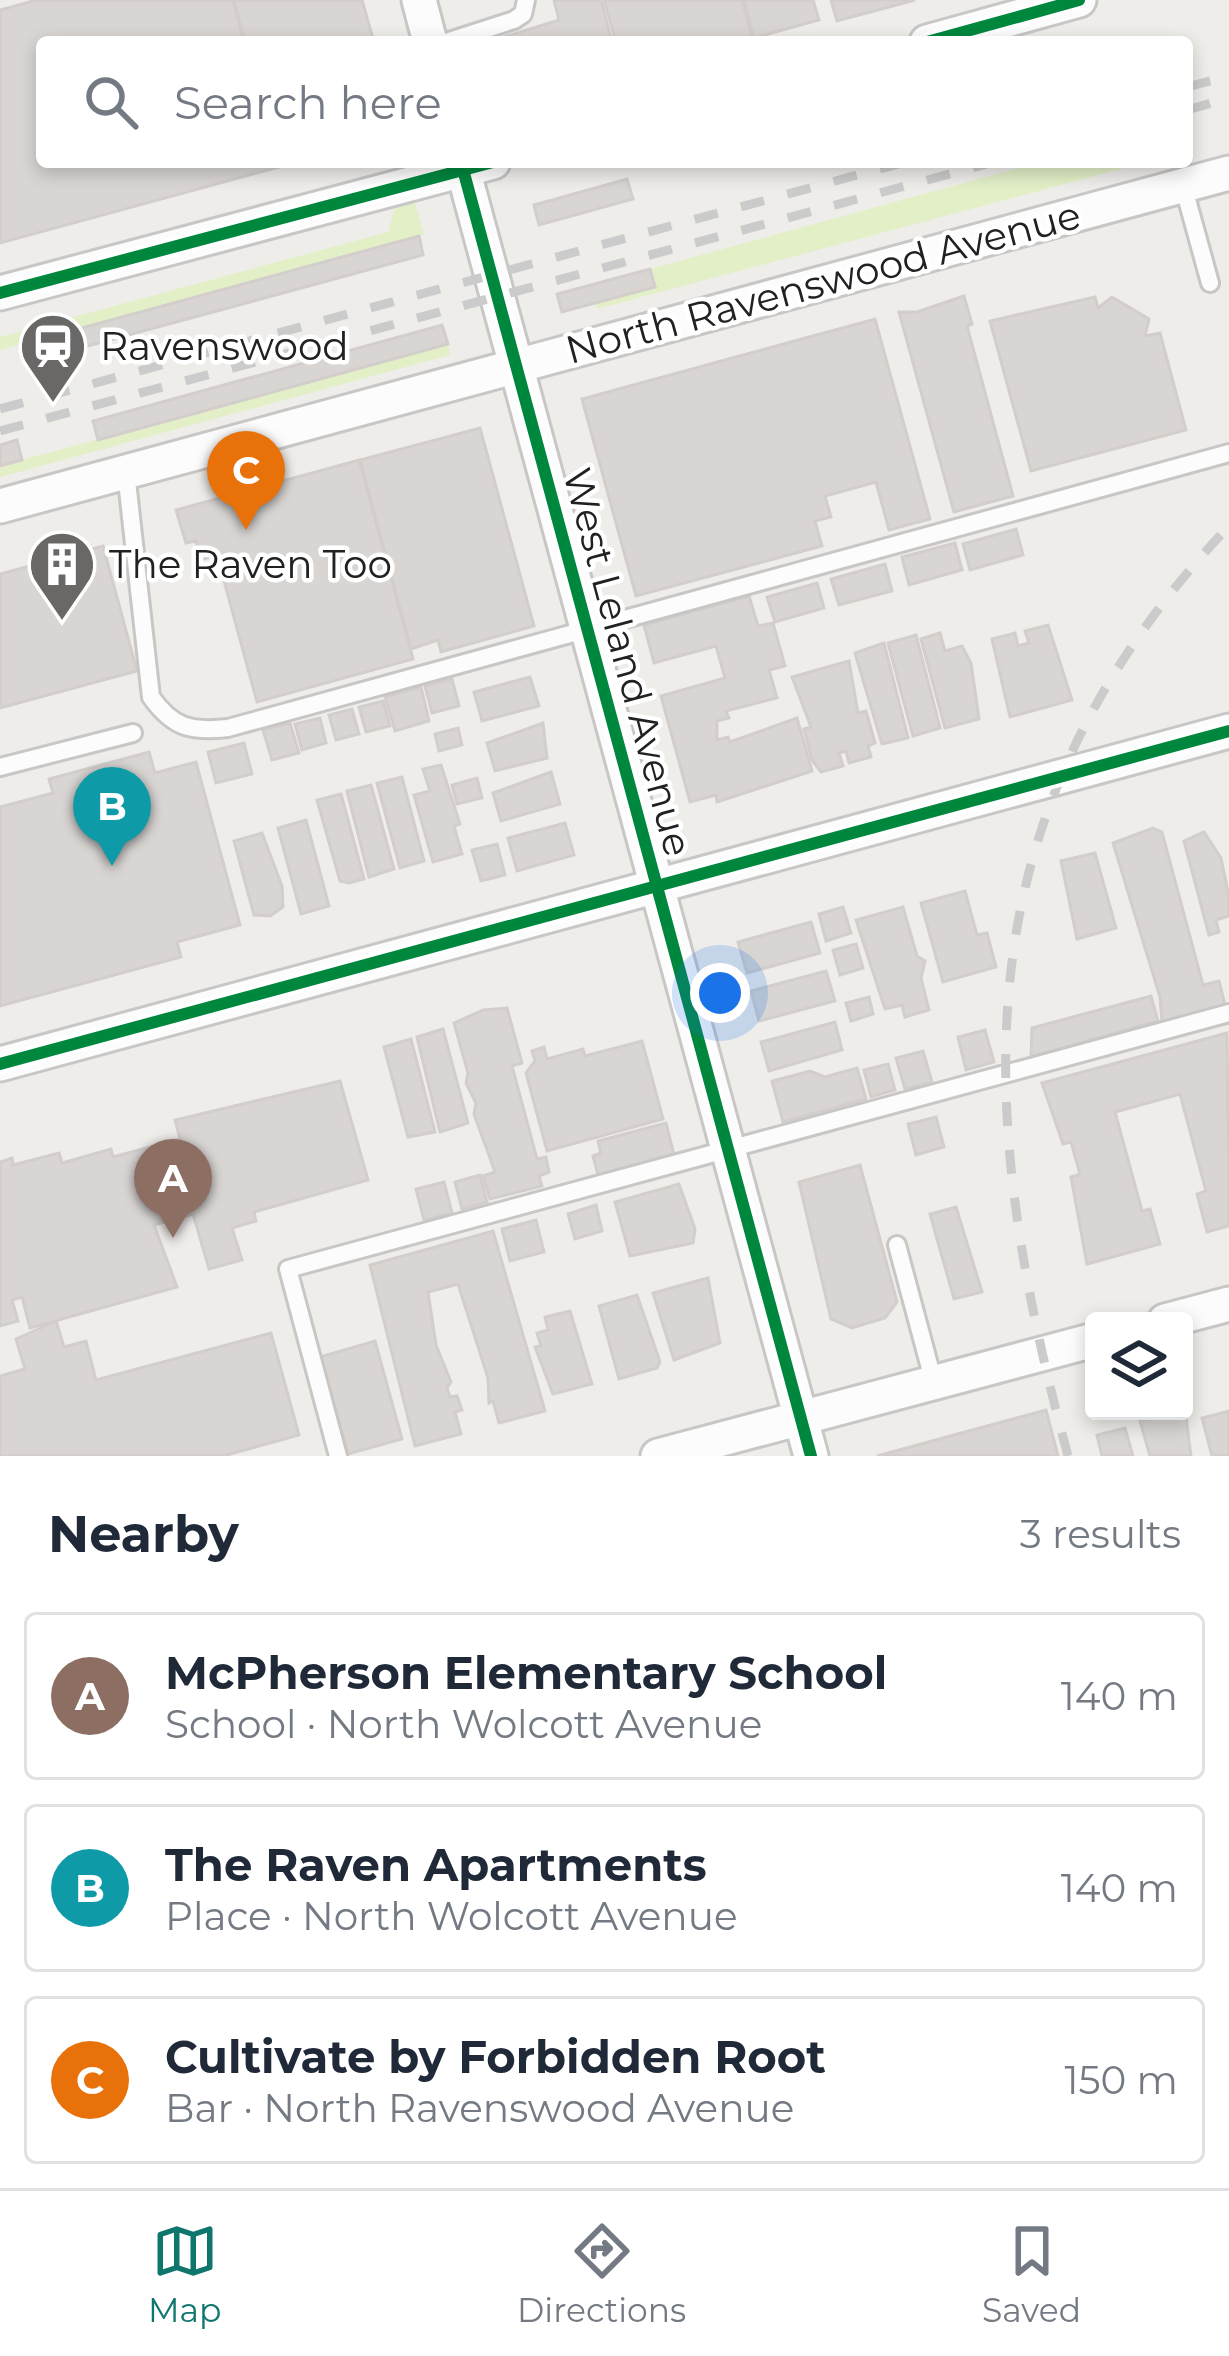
<!DOCTYPE html>
<html lang="en">
<head>
<meta charset="utf-8">
<style>
	:root { --surface:#fff; --page:#f2f2f3; --text:#1f2937; --muted:#747a83; --line:#e0e1e3; --accent:#0f766e }
	body { margin:0; font-family:Montserrat,sans-serif; background:var(--page); color:var(--text) }
	.controls { position:absolute; right:36px; bottom:36px; display:grid; overflow:hidden; border-radius:12px; box-shadow:0 6px 18px #0003 }
	.controls button { width:108px; height:108px; display:grid; place-items:center; padding:0; border:0; border-bottom:3px solid var(--line); background:var(--surface); color:var(--text); font:60px sans-serif }
	.you { position:absolute; left:720px; top:993px; width:42px; height:42px; margin:-30px; border:9px solid #fff; border-radius:50%; background:#1a73e8; box-shadow:0 0 0 18px #1a73e833 }
	.badge { display:grid; place-items:center; width:78px; height:78px; border-radius:50%; background:var(--accent); color:#fff; font-size:39px; font-weight:700 }
	.pin { position:absolute; translate:-50% -99px; filter:drop-shadow(0 3px 6px #0008) }
	.pin::after { content:''; position:absolute; top:63px; width:42px; height:36px; background:inherit; clip-path:polygon(0 0,100% 0,50% 100%) }
	.list { margin:0; padding:0; list-style:none }
	h2 { display:flex; justify-content:space-between; align-items:center; height:156px; margin:0; padding:0 48px; font-size:51px }
	h2 small { font-size:39px; font-weight:400; color:var(--muted) }
	.list li { display:grid; grid-template-columns:78px 1fr auto; gap:36px; align-items:center; box-sizing:border-box; height:168px; margin:0 24px 24px; padding:0 24px; border:3px solid var(--line); border-radius:12px }
	.list b { display:block; font-size:45px; white-space:nowrap }
	.list p { margin:0; font-size:39px; white-space:nowrap; color:var(--muted) }
	.list em { font-size:39px; font-style:normal; color:var(--muted) }
	.icon { flex:none; width:66px; height:66px; fill:none; stroke:currentColor; stroke-width:2; stroke-linecap:round; stroke-linejoin:round }
	.map { position:relative; flex:none; width:1229px; height:1456px; overflow:hidden }
	.search { position:absolute; background:var(--surface); box-shadow:0 6px 18px #0003; left:36px; right:36px; top:36px; height:132px; display:flex; align-items:center; gap:30px; box-sizing:border-box; padding:0 42px; border-radius:12px; color:var(--muted); font-size:45px }
	.sheet { height:732px; background:var(--surface) }
	nav { display:flex; justify-content:space-around; align-items:center; box-sizing:border-box; height:168px; border-top:3px solid var(--line); background:var(--surface); font-size:33px; color:var(--muted) }
	nav a { display:grid; justify-items:center; gap:6px }
	nav .on { color:var(--accent) }
	.map>svg:first-child { display:block }
	.grass { fill:#e2efc7 }
	.building { fill:#d8d5d3; stroke:#d3cecb; stroke-width:3 }
	.lines { fill:none; stroke-linecap:round; stroke-linejoin:round }
	.service-casing { stroke:#c8c7c6; stroke-width:22 }
	.minor-casing { stroke:#c8c7c6; stroke-width:39 }
	.service { stroke:#fdfcfc; stroke-width:16 }
	.minor { stroke:#fdfcfc; stroke-width:33 }
	.rail { stroke:#cbcbcb; stroke-width:9; stroke-dasharray:24 24; stroke-linecap:butt }
	.cycleway-casing { stroke:#fff; stroke-width:20 }
	.cycleway { stroke:#00873e; stroke-width:12 }
	.labels { text-anchor:middle; dominant-baseline:central; stroke-width:9; stroke-linejoin:round; paint-order:stroke }
	.street-label { font-size:39px; fill:#212121; stroke:#fff }
	.poi-label { font-size:39px; fill:#212121; stroke:#fff; text-anchor:start }
</style>
</head>
<body>
<div class="map">
<svg width="1229" height="1456" viewBox="0 0 1229 1456">
	<rect width="100%" height="100%" fill="#efedea"/>
	<g class="grass">
		<path d="M1041 162H1147L597 309 595 303 654 288 650 269Z"/>
		<path d="M414 200 424 234 419 236 0 350V337L388 232 396 203Z"/>
		<path d="M448 344 450 355 0 477V466Z"/>
	</g>
	<g class="building">
		<path d="M37 0H233L244 42H42V162H277L279 167 0 243V10Z"/>
		<path d="M234 0H362L374 42H245Z"/>
		<path d="M554 0H601L612 42H488L559 20Z"/>
		<path d="M604 0H742L752 38 616 42Z"/>
		<path d="M744 0H813L819 20 754 38Z"/>
		<path d="M831 0H915L837 21Z"/>
		<path d="M627 179 633 199 539 225 534 205Z"/>
		<path d="M419 236 423 255 73 350 67 332Z"/>
		<path d="M650 269 655 287 562 312 557 294Z"/>
		<path d="M964 296 972 324 967 326 1013 496 954 512 899 312H917Z"/>
		<path d="M1095 297 1098 308 1112 297 1149 319 1145 336 1160 333 1186 430 1031 471 990 321Z"/>
		<path d="M875 319 930 519 889 530 876 482 825 496 831 517 815 521 822 546 636 596 582 399Z"/>
		<path d="M442 325 448 344 98 440 93 421Z"/>
		<path d="M480 428 534 626 441 652 438 640 411 649 360 460Z"/>
		<path d="M17 440 22 460 0 466V445Z"/>
		<path d="M359 460 413 659 257 702 217 555 200 560 196 541 186 543 176 510Z"/>
		<path d="M1016 529 1023 555 970 570 963 544Z"/>
		<path d="M955 543 962 570 909 585 902 557Z"/>
		<path d="M103 546 137 671 0 708V574Z"/>
		<path d="M885 564 892 591 839 605 831 579Z"/>
		<path d="M817 583 824 608 775 622 767 597Z"/>
		<path d="M749 596 758 626 773 623 785 666 769 670 777 698 726 711 729 718 717 721V740L728 737 730 742 797 718 812 771 717 802 716 795 690 802 661 696 725 678 716 646 654 663 644 625Z"/>
		<path d="M1048 625 1072 700 1010 717 992 639 1015 633 1018 646 1029 643 1025 631Z"/>
		<path d="M940 633 945 651 962 646 971 663 979 719 945 728 921 639Z"/>
		<path d="M916 635 940 728 913 736 888 643Z"/>
		<path d="M884 643 908 738 882 744 855 653Z"/>
		<path d="M849 661 858 713 866 711 875 743 868 746 871 757 849 763 846 751 839 753 843 766 821 772 812 760 804 729 811 727 792 677Z"/>
		<path d="M530 677 539 706 482 721 474 692Z"/>
		<path d="M452 679 459 706 432 713 425 686Z"/>
		<path d="M421 687 429 721 395 731 385 697Z"/>
		<path d="M383 701 390 726 366 732 359 707Z"/>
		<path d="M352 709 359 734 336 740 329 715Z"/>
		<path d="M320 718 326 743 302 750 295 724Z"/>
		<path d="M290 723 299 753 272 760 263 730Z"/>
		<path d="M543 723 547 758 495 771 487 743Z"/>
		<path d="M458 728 462 745 439 751 435 734Z"/>
		<path d="M244 743 252 774 216 783 208 752Z"/>
		<path d="M149 752 155 773 196 762 240 925 177 942 181 957 0 1006V807L53 793 49 779Z"/>
		<path d="M441 765 460 824 454 826 462 854 433 862 414 795 430 791 423 769Z"/>
		<path d="M551 772 560 804 501 821 493 793Z"/>
		<path d="M402 777 424 861 400 868 377 783Z"/>
		<path d="M477 778 482 798 457 804 452 785Z"/>
		<path d="M371 785 394 869 369 877 347 791Z"/>
		<path d="M341 794 364 879 349 883 340 881 317 800Z"/>
		<path d="M306 820 329 906 301 914 278 828Z"/>
		<path d="M565 823 574 855 517 871 508 838Z"/>
		<path d="M1153 828 1162 832 1203 985 1219 981 1225 1005 1162 1023 1160 997 1113 843Z"/>
		<path d="M1204 832 1221 858 1229 897V916L1216 920 1219 932 1209 935 1184 841Z"/>
		<path d="M262 833 282 886 283 907 270 916 254 915 234 841Z"/>
		<path d="M497 844 505 875 481 881 472 850Z"/>
		<path d="M1095 853 1116 928 1077 939 1061 861Z"/>
		<path d="M965 891 977 935 987 933 996 967 943 982 921 903Z"/>
		<path d="M843 907 851 933 826 941 819 914Z"/>
		<path d="M903 907 917 956 925 961 921 978 929 1010 905 1017 902 1005 885 1009 856 920Z"/>
		<path d="M811 922 820 953 747 973 738 942Z"/>
		<path d="M856 944 863 968 840 975 833 950Z"/>
		<path d="M826 971 835 1001 759 1021 751 991Z"/>
		<path d="M1151 996 1158 1021 1031 1057 1032 1028Z"/>
		<path d="M869 997 873 1014 851 1021 846 1003Z"/>
		<path d="M507 1008 522 1063 512 1066 537 1159 546 1157 549 1172 539 1176 542 1186 490 1199 483 1176 495 1172 474 1114 476 1103 466 1083 468 1073 454 1023 483 1010Z"/>
		<path d="M835 1022 842 1050 769 1071 761 1042Z"/>
		<path d="M443 1029 468 1123 440 1132 417 1037Z"/>
		<path d="M985 1030 994 1062 966 1070 958 1037Z"/>
		<path d="M1227 1033 1229 1226 1207 1232 1197 1194 1206 1191 1180 1094 1115 1112 1142 1211 1150 1209 1160 1244 1087 1264 1071 1177 1080 1174 1071 1142 1063 1144 1042 1083Z"/>
		<path d="M411 1039 435 1132 408 1137 384 1047Z"/>
		<path d="M642 1041 663 1119 547 1151 526 1073 535 1061 532 1051 544 1047 547 1059 583 1049 585 1056Z"/>
		<path d="M923 1051 932 1082 905 1089 896 1058Z"/>
		<path d="M888 1064 895 1090 871 1097 864 1070Z"/>
		<path d="M857 1068 866 1099 783 1122 772 1081 810 1071 825 1077Z"/>
		<path d="M340 1081 368 1180 254 1212 256 1221 232 1228 242 1260 209 1269 193 1214 154 1225 177 1287 30 1328 22 1297 12 1300 18 1321 0 1326V1162L12 1158 13 1165 59 1153 62 1163 111 1149 113 1157 180 1139 175 1120Z"/>
		<path d="M936 1117 944 1147 916 1155 908 1124Z"/>
		<path d="M666 1123 674 1155 598 1175 593 1156 601 1153 598 1141Z"/>
		<path d="M860 1165 897 1302 885 1318 852 1328 831 1319 799 1182Z"/>
		<path d="M480 1175 487 1202 462 1209 455 1182Z"/>
		<path d="M444 1182 452 1213 424 1220 416 1189Z"/>
		<path d="M679 1184 695 1229 693 1243 630 1256 615 1202Z"/>
		<path d="M596 1205 602 1231 575 1239 568 1214Z"/>
		<path d="M956 1207 982 1292 954 1299 930 1214Z"/>
		<path d="M536 1220 544 1252 510 1261 502 1229Z"/>
		<path d="M493 1231 545 1411 499 1423 493 1401 489 1403 488 1378 458 1284 428 1292 436 1345 451 1382 447 1388 450 1397 457 1396 462 1410 455 1412 461 1434 415 1446 370 1265Z"/>
		<path d="M708 1278 720 1343 674 1360 653 1293Z"/>
		<path d="M637 1295 660 1362 657 1368 619 1379 599 1306Z"/>
		<path d="M570 1311 592 1384 553 1394 535 1347 541 1346 537 1333 548 1330 545 1317Z"/>
		<path d="M56 1321 64 1347 86 1341 96 1380 271 1333 299 1435 223 1456H0V1376L25 1369 16 1339Z"/>
		<path d="M375 1341 402 1439 348 1454 320 1357Z"/>
		<path d="M1185 1409 1191 1456H1150L1140 1421Z"/>
		<path d="M1046 1410 1058 1456H877Z"/>
		<path d="M1229 1411V1456H1212L1202 1418Z"/>
		<path d="M1125 1428 1133 1456H1102L1097 1435Z"/>
	</g>
	<g class="lines">
		<defs>
			<g id="service">
				<path d="M446 42 514 20 523 14 526 0"/>
				<path d="M1183 185 1210 283"/>
				<path d="M126 472 151 697C173 728 191 732 228 728L1229 453"/>
				<path d="M0 767 133 733"/>
				<path d="M897 1245 934 1383"/>
				<path d="M338 1456 288 1269 1229 1013"/>
			</g>
			<g id="minor">
				<path d="M419 0 430 42"/>
				<path d="M927 42 1079 0"/>
				<path d="M461 162 811 1456"/>
				<path d="M0 293 493 162"/>
				<path d="M0 506 1229 173"/>
				<path d="M0 1064 1229 731"/>
				<path d="M1165 1321 1229 1304"/>
				<path d="M658 1456 1094 1340"/>
			</g>
		</defs>
		<use href="#service" class="service-casing"/>
		<use href="#minor" class="minor-casing"/>
		<use href="#service" class="service"/>
		<use href="#minor" class="minor"/>
		<g class="rail">
			<path d="M1187 87 1229 76"/>
			<path d="M1187 110 1229 98"/>
			<path d="M0 409 905 162"/>
			<path d="M0 431 994 162"/>
			<path d="M1068 1456C972 1101 960 811 1229 526"/>
		</g>
		<defs>
			<g id="cycleway">
				<path d="M927 42 1079 0"/>
				<path d="M461 162 811 1456"/>
				<path d="M0 293 493 162"/>
				<path d="M0 1064 1229 731"/>
			</g>
		</defs>
		<use href="#cycleway" class="cycleway-casing"/>
		<use href="#cycleway" class="cycleway"/>
	</g>
	<defs>
		<symbol id="station-pin" viewBox="-11 -11 22 30"><path d="M0 17L-7.5 6A9.5 9.5 0 1 1 7.5 6Z" fill="#696867" stroke="#fff"/><path d="M-3-6H3Q5-6 5-4V2Q5 4 3 4L4.5 6H3L1.5 4h-3L-3 6H-4.5L-3 4Q-5 4-5 2V-4Q-5-6-3-6ZM-3.5-4v3h7v-3ZM-3.5 1v1.5H-2V1ZM2 1v1.5H3.5V1Z" fill="#fff"/></symbol>
		<symbol id="building-pin" viewBox="-11 -11 22 30"><path d="M0 17L-7.5 6A9.5 9.5 0 1 1 7.5 6Z" fill="#696867" stroke="#fff"/><path d="M-4-6H4V6H1V3H-1V6H-4ZM-2.5-4.3h1.7v1.8h-1.7ZM.8-4.3h1.7v1.8H.8ZM-2.5-1h1.7V.8h-1.7ZM.8-1h1.7V.8H.8Z" fill="#fff"/></symbol>
	</defs>
	<g fill-rule="evenodd">
		<use href="#station-pin" x="15" y="308" width="76" height="104"/>
		<use href="#building-pin" x="24" y="526" width="76" height="104"/>
	</g>
	<g class="labels">
		<g class="street-label">
			<text transform="translate(823 282) rotate(-15)">North Ravenswood Avenue</text>
			<text transform="translate(628 662) rotate(75)">West Leland Avenue</text>
		</g>
		<g class="poi-label">
			<text x="100" y="346">Ravenswood</text>
			<text x="109" y="564">The Raven Too</text>
		</g>
	</g>
</svg>
<div class="controls">
<button><svg class="icon" aria-label="layers" viewBox="0 0 24 24"><path d="M12 4l9 5-9 5-9-5zM3 14l9 5 9-5"/></svg></button>
</div>
<div class="you"></div>
<div class="pin badge" style="left:173px;top:1238px;background:#8d6e63">A</div>
<div class="pin badge" style="left:112px;top:866px;background:#0f9aa8">B</div>
<div class="pin badge" style="left:246px;top:530px;background:#e8710a">C</div>
<div class="search"><svg class="icon" aria-label="search" viewBox="0 0 24 24"><circle cx="10" cy="10" r="6"/><path d="M15 15l6 6"/></svg>Search here</div>
</div>
<section class="sheet">
<h2>Nearby<small>3 results</small></h2>
<ul class="list">
<li><span class="badge" style="background:#8d6e63">A</span><div><b>McPherson Elementary School</b><p>School · North Wolcott Avenue</p></div><em>140 m</em></li>
<li><span class="badge" style="background:#0f9aa8">B</span><div><b>The Raven Apartments</b><p>Place · North Wolcott Avenue</p></div><em>140 m</em></li>
<li><span class="badge" style="background:#e8710a">C</span><div><b>Cultivate by Forbidden Root</b><p>Bar · North Ravenswood Avenue</p></div><em>150 m</em></li>
</ul>
</section>
<nav>
<a class="on"><svg class="icon" aria-label="map" viewBox="0 0 24 24"><path d="M3 6l6-2 6 2 6-2v14l-6 2-6-2-6 2zM9 4v14M15 6v14"/></svg>Map</a>
<a><svg class="icon" aria-label="directions" viewBox="0 0 24 24"><path d="M12 3l9 9-9 9-9-9zM9 14v-3h6M13 9l2 2-2 2"/></svg>Directions</a>
<a><svg class="icon" aria-label="saved" viewBox="0 0 24 24"><path d="M7 4h10v16l-5-4-5 4z"/></svg>Saved</a>
</nav>
</body>
</html>
